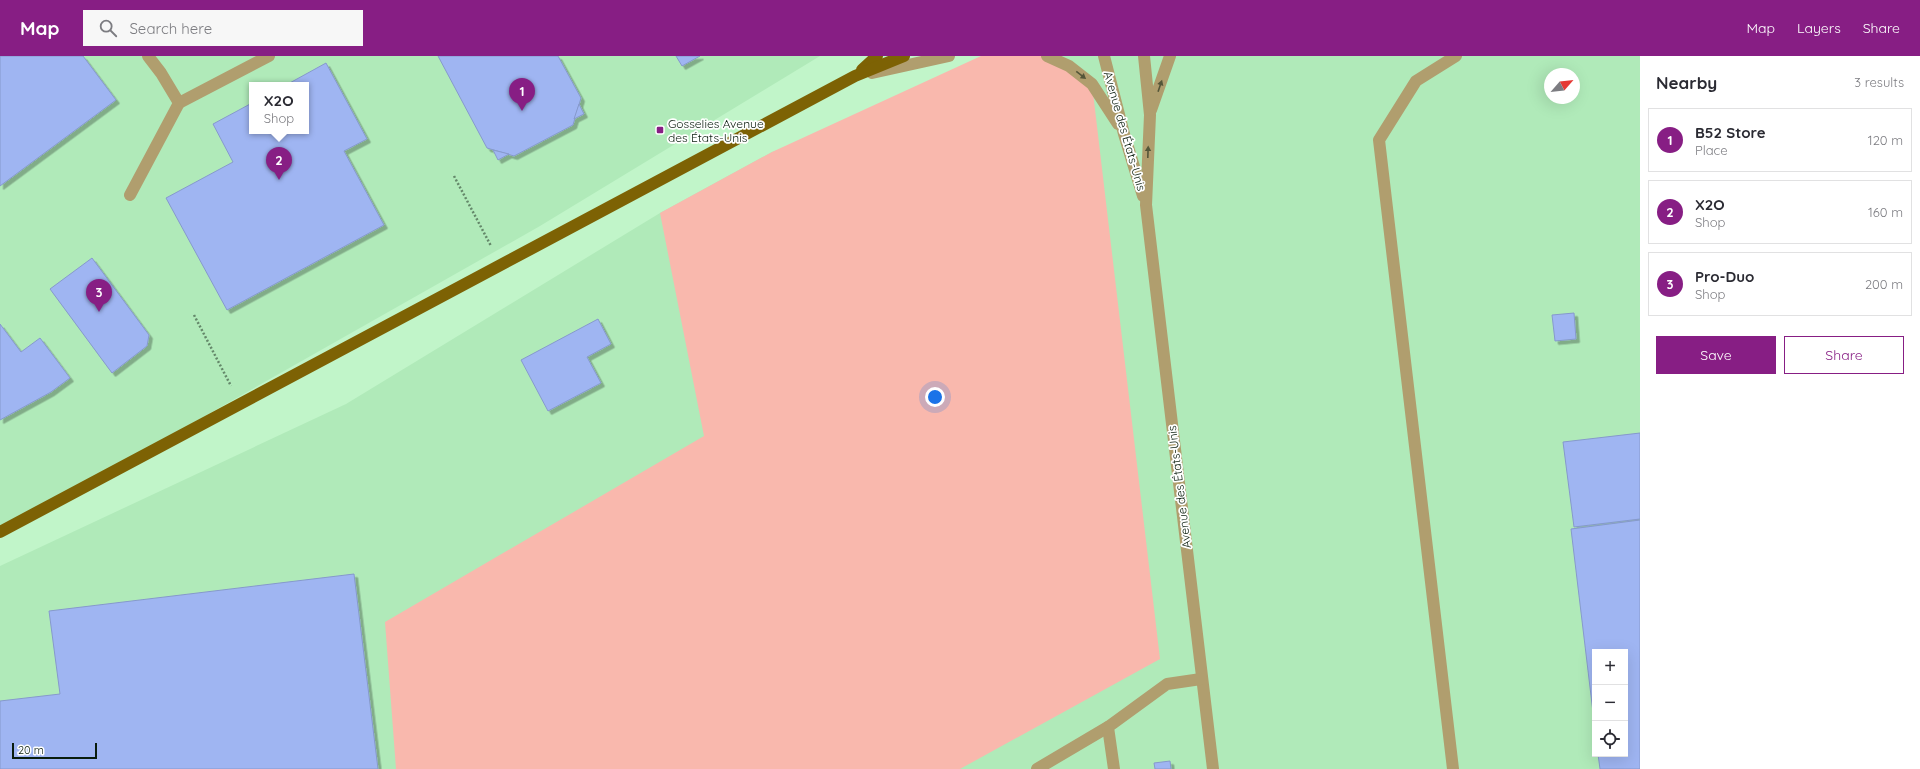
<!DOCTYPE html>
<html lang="en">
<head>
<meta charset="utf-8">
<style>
	:root { --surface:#fff; --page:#f7f7f7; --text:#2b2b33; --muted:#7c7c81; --line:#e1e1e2; --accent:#871e84 }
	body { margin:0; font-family:Quicksand,sans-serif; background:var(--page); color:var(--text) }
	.controls { position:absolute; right:12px; bottom:12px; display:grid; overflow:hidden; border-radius:0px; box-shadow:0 4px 16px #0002 }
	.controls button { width:36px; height:36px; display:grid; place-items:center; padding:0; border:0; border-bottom:1px solid var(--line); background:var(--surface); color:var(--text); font:20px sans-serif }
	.compass { position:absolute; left:1544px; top:12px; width:36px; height:36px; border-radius:50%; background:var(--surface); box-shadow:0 4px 16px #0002; rotate:62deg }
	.scale { position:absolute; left:12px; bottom:10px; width:85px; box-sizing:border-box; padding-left:4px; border:2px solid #091c0d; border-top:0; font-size:11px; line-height:14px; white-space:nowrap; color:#091c0d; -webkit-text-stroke:3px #fff; paint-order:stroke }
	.you { position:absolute; left:935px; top:341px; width:14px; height:14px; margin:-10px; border:3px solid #fff; border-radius:50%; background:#1a73e8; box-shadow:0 0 0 6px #1a73e833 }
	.badge { display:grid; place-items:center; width:26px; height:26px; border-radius:50%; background:var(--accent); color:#fff; font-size:13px; font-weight:700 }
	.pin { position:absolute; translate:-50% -33px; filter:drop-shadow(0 1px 2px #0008) }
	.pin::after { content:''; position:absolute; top:21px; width:14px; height:12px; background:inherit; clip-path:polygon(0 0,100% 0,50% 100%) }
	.popup { position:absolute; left:249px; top:26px; width:60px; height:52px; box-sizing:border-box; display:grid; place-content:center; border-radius:0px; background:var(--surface); filter:drop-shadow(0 1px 3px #0005); font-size:13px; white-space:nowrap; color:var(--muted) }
	.popup b { font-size:15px; color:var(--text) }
	.popup::after { content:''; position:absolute; left:50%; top:100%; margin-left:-8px; border:8px solid transparent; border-top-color:var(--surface) }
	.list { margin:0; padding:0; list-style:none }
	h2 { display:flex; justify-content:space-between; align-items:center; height:52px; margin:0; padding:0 16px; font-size:17px }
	h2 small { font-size:13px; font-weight:400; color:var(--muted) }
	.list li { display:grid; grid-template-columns:26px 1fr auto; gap:12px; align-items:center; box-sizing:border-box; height:64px; margin:0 8px 8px; padding:0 8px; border:1px solid var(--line); border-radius:0px }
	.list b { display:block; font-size:15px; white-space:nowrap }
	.list p { margin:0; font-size:13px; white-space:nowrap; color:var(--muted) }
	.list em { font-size:13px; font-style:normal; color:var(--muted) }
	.actions { display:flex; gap:8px; padding:12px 16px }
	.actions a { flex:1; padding:9px 0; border:1px solid var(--accent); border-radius:0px; text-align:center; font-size:14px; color:var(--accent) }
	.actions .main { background:var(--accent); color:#fff }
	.icon { flex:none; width:22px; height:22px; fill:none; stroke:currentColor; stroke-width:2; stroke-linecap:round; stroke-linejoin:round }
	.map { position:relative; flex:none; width:1640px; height:713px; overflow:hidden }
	header { display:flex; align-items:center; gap:24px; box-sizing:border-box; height:56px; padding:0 20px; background:var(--accent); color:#fff }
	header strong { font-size:19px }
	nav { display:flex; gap:22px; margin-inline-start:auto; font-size:14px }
	.search { width:280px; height:36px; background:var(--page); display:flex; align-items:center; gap:10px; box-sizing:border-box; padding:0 14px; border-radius:0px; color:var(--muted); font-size:15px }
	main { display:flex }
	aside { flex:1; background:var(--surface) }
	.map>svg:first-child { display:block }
	.built { fill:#b0eab9; fill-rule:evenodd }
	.green { fill:#f9b8ad }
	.building { fill:#9fb5f2; stroke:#8699cc; filter:url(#shadow) }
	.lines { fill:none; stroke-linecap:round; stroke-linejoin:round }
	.path { stroke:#64886a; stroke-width:2.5; stroke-dasharray:2 2; stroke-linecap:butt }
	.minor { stroke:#b09e6e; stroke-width:12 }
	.major { stroke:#7d6204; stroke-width:12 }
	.oneway { fill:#545639 }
	.poi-dot { fill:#871e84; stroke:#fff; stroke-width:1.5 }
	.labels { text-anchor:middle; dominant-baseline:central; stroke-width:3.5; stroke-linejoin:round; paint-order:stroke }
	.poi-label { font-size:12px; fill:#091c0d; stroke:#fff; text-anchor:start }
	.street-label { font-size:12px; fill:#091c0d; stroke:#fff }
</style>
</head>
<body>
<header>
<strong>Map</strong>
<div class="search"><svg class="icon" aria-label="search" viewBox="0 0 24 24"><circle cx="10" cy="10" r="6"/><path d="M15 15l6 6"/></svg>Search here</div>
<nav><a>Map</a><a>Layers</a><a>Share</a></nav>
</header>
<main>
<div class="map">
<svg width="1640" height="713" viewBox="0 0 1640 713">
	<defs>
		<filter id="shadow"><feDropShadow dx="3.5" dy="3.5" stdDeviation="0" flood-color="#0004"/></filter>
	</defs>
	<rect width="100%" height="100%" fill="#c1f5c9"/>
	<g class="built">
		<path d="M0 0H820L540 170 0 476ZM252 29H306V75H252Z"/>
		<path d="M1031 0H1640V713H0V510L346 348 660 157 772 96ZM1550 18H1574V42H1550ZM1595 596H1625V698H1595Z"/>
	</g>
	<path class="green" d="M981 0H1046L1092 28 1160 603 960 713H396L385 566 704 380 660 157 772 96Z"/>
	<g class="building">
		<path d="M0 0H83L116 44 0 130Z"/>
		<path d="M438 0H558L581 42 573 69 514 100 487 92Z"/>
		<path d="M676 0H700L682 10Z"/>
		<path d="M326 7 367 83 344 95 384 169 227 254 166 142 233 106 213 68 252 47V75H306V29H286Z"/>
		<path d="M579 48 584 58 574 63Z"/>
		<path d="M493 94 509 98 498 104Z"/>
		<path d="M92 202 149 279 147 290 112 317 50 233Z"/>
		<path d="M1574 257 1576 283 1555 285 1552 259Z"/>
		<path d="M598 263 611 288 587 301 601 327 548 355 521 304Z"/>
		<path d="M0 268 21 296 40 282 70 322 51 336 0 364Z"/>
		<path d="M1640 377V463L1574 471 1563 386Z"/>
		<path d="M1640 464V713H1600L1598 698H1625V596H1595V673L1571 473Z"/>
		<path d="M354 518 378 713H0V645L60 638 49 555Z"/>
		<path d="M1170 705 1171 713H1155L1154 707Z"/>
	</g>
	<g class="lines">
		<g class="path">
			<path d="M454 120 491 190"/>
			<path d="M194 259 231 330"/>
		</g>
		<g class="minor">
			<path d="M148 0 161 17 179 47"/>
			<path d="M1047 0 1069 10 1092 28 1118 68"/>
			<path d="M1104 0 1124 78 1143 140"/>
			<path d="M1144 0 1150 59 1146 149 1213 713"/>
			<path d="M872 17 949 0"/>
			<path d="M1151 54 1170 0"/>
			<path d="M130 139 179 47 269 0"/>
			<path d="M1037 713 1108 671"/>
			<path d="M1114 713 1108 671 1167 628 1201 623"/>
			<path d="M1453 713 1379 84 1416 25 1456 0"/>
		</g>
		<g class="major">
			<path d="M862 14 877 0"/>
			<path d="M0 476 855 20 904 0"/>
		</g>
	</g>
	<defs><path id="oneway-solid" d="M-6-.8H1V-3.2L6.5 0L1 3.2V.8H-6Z"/></defs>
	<g class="oneway">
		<use href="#oneway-solid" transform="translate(1081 19) rotate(38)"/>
		<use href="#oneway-solid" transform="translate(1160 30) rotate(-71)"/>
		<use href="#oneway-solid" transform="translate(1148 96) rotate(-88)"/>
	</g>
	<rect class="poi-dot" x="656" y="70" width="8" height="8" rx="2"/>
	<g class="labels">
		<g class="poi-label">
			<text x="668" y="67">Gosselies Avenue<tspan x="668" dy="14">des États-Unis</tspan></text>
		</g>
		<g class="street-label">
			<text transform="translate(1125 75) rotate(74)">Avenue des États-Unis</text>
			<text transform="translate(1179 431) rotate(-97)">Avenue des États-Unis</text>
		</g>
	</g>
</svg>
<div class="controls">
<button>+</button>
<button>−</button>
<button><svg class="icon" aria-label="locate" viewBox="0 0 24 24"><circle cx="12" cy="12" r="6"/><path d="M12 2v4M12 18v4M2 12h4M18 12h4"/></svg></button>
</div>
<svg class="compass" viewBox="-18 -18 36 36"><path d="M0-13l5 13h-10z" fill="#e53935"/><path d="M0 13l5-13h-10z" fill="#7c7c81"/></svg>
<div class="scale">20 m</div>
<div class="you"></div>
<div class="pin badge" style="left:522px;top:55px">1</div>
<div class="pin badge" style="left:279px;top:124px">2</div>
<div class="popup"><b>X2O</b>Shop</div>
<div class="pin badge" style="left:99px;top:256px">3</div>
</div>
<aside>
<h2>Nearby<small>3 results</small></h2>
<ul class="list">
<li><span class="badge">1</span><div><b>B52 Store</b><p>Place</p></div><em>120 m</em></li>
<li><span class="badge">2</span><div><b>X2O</b><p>Shop</p></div><em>160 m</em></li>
<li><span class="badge">3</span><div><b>Pro-Duo</b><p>Shop</p></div><em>200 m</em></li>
</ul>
<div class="actions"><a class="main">Save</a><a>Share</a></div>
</aside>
</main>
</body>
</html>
